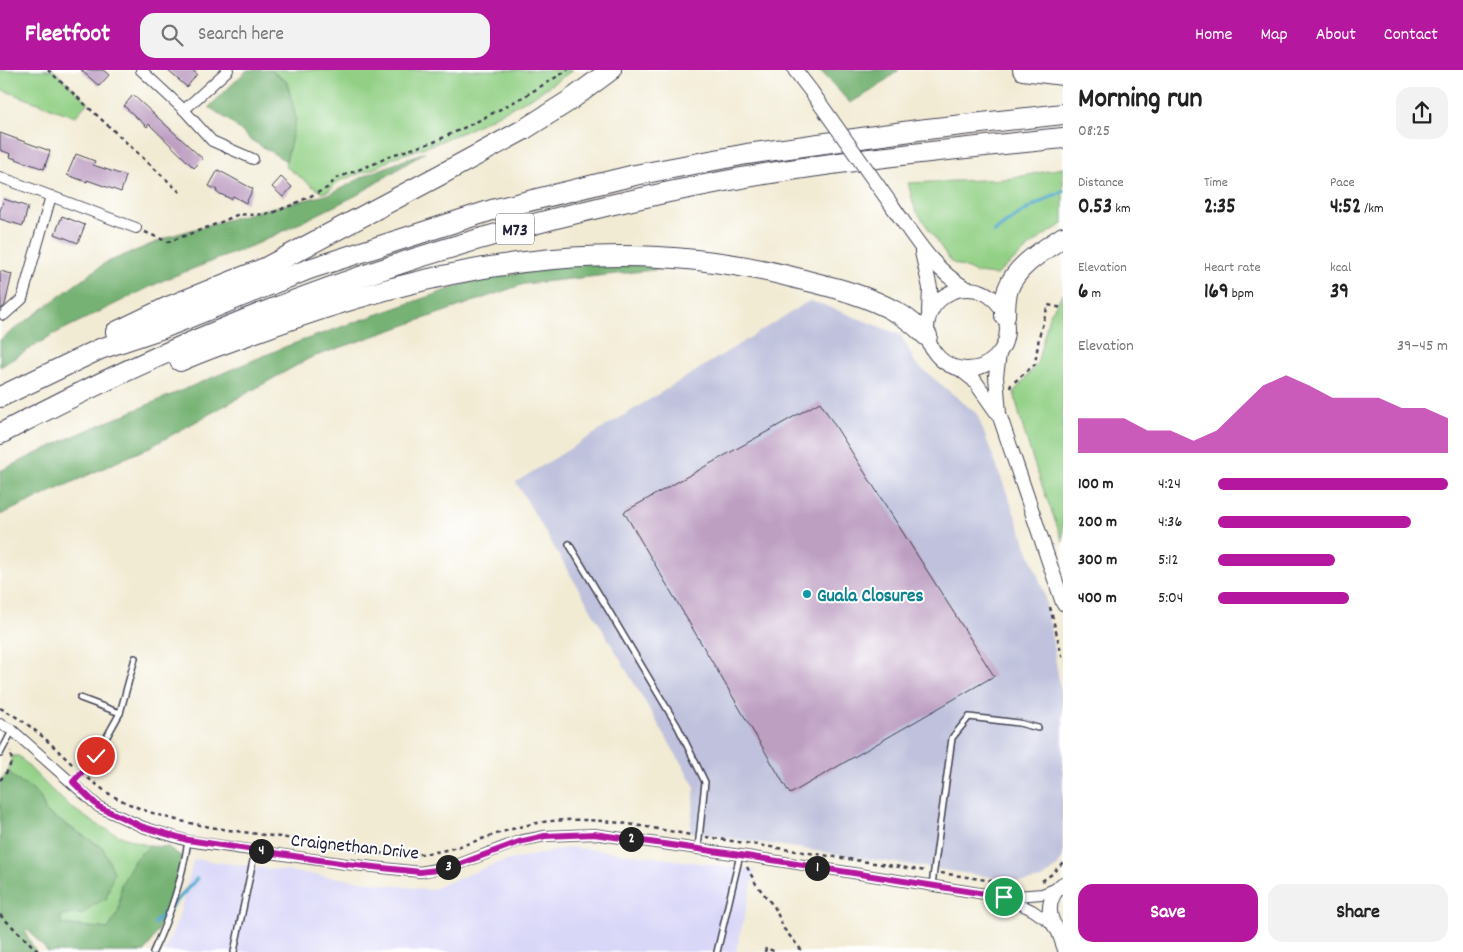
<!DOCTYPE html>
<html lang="en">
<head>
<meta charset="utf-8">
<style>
  body { margin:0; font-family:Dekko,sans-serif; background:#f2f2f2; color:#222; height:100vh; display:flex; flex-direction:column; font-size:19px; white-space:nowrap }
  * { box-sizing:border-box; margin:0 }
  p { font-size:16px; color:#767676 }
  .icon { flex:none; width:28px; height:28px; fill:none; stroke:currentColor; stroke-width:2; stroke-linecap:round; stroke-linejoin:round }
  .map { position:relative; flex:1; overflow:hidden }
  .panel { display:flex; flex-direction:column; background:#fff; width:400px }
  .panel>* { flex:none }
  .pin { position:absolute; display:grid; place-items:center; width:42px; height:42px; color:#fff; margin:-21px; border:2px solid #fff; border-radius:50%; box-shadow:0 1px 5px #0007 }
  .km { position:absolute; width:25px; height:25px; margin:-12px; border-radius:50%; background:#222; color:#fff; font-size:14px; line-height:25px; text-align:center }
  .round { display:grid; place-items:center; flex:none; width:52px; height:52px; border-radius:15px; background:#f2f2f2 }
  .head { display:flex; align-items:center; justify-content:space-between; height:85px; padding:0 15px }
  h1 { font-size:28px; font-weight:700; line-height:38px }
  .metrics { display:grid; grid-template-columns:repeat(3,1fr); gap:8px; height:85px; padding:5px 15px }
  .metrics div { display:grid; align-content:center }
  .metrics b { font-size:21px; font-weight:700 }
  .metrics small { font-size:14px; font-weight:400 }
  .metrics p { font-size:14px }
  .chart { height:140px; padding:10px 15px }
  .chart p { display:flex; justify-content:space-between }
  .chart svg { width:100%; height:90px; margin-top:5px; fill:#b5179e; opacity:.7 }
  .cta { display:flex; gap:10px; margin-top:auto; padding:10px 15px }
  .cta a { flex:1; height:58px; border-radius:15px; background:#b5179e; color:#fff; font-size:20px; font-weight:700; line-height:58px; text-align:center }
  .cta a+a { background:#f2f2f2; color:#222 }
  ul { padding:0 15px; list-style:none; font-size:16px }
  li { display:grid; grid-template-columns:80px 60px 1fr; align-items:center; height:38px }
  li i { height:12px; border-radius:6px; background:#b5179e }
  header { display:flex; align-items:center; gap:30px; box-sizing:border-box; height:70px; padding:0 25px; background:#b5179e; color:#fff }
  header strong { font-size:24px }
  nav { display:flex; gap:28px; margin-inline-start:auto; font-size:18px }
  .search { width:350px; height:45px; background:#f2f2f2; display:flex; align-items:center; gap:12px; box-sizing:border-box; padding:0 18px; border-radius:15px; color:#767676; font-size:19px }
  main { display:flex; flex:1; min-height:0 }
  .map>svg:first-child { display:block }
  .built { fill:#d9d7f8 }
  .industrial { fill:#c0c2dd }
  .green { fill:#93d086; stroke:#5a7960 }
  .forest { fill:#76b273; stroke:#4c6a57 }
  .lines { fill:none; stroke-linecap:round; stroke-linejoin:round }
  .stream { stroke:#4ca6ca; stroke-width:4 }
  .building { fill:#bd9fc2 }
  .service-casing { stroke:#414052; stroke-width:8 }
  .minor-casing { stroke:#414052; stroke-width:12 }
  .tertiary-casing { stroke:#414052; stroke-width:16 }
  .motorway-casing { stroke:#414052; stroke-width:22 }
  .path { stroke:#414052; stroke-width:2.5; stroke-dasharray:4 4; stroke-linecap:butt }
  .service { stroke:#fff; stroke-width:5 }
  .minor { stroke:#fff; stroke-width:10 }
  .tertiary { stroke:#fff; stroke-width:14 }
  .motorway { stroke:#fff; stroke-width:20 }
  .tertiary-bridge-casing { stroke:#414052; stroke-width:16; stroke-linecap:butt }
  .tertiary-bridge { stroke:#fff; stroke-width:14 }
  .route-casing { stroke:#fff; stroke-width:10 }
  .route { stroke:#b5179e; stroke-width:6 }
  .culture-dot { fill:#0f9aa8; stroke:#fff; stroke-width:2 }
  .labels { text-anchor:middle; stroke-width:4; stroke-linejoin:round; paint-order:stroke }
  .shield { fill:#fff; stroke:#646476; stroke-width:1 }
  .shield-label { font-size:18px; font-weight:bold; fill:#22223b }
  .culture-label { font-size:19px; font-weight:bold; fill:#0d838f; stroke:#fff; text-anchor:start }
  .street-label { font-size:19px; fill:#22223b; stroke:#fff }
</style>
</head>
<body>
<header>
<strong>Fleetfoot</strong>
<div class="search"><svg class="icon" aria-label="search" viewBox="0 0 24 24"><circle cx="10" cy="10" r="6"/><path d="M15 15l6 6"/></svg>Search here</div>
<nav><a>Home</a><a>Map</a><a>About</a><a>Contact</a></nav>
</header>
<main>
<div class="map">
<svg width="1063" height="882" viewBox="0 0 1063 882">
  <rect width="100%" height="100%" fill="#fff"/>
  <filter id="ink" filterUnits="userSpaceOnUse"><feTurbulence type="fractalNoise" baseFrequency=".02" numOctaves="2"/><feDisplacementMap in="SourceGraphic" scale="10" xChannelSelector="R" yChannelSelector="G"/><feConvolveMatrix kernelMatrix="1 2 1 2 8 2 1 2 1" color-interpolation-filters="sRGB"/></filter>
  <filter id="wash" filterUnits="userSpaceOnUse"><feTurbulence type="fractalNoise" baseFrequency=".0096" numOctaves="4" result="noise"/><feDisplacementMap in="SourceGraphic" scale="20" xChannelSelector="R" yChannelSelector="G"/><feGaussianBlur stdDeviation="1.12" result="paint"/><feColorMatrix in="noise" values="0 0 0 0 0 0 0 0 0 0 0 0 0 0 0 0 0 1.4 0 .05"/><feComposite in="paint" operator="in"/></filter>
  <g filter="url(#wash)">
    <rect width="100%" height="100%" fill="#f2ebd4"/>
    <path class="built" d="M572 777 755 800 736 882H164L178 850 194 789 430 820 497 793Z"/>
    <path class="industrial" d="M809 231 821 234 901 265 916 294 977 344 1044 522 1063 633V787L1057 797 1042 809 1024 812 690 762 695 717 516 412Z"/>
    <g class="green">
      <path d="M0 0H53L88 32 75 47 0 19Z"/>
      <path d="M271 0H573L534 26 470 59 434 74 393 88 378 97 339 111 329 121 322 123 285 96 296 49 287 12Z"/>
      <path d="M1063 98V154L1043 166 996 205 977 203 951 192 915 139 908 113 1007 109Z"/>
      <path d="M1063 223V472C1045 423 1025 374 1014 322L1037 294 1049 246Z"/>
      <path d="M12 686H19C59 730 91 760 150 776L135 789 121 815 119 841 108 859 60 854 61 845 84 844 93 835 106 828 103 778 46 742 40 727 22 714 8 702Z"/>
    </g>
    <g class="forest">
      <path d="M247 0H271L287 12 296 49 286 91 251 70 231 52 209 37Z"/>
      <path d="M820 0H899L873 20 850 33Z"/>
      <path d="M425 82 357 125 259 173 164 210 52 265 0 297V270L105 193 174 165 258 141 330 124 371 103Z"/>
      <path d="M604 188 662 199 524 214 310 288 152 376 0 445V401L69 368 287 276 470 212Z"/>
      <path d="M8 702 22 714 27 715 40 727 46 742 103 778 114 802 106 829 93 835 84 844 61 845V854L108 859 119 841 121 815 135 789 150 776 168 777 185 789 158 860 145 882H48L28 860 25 862 36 882H0V710Z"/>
    </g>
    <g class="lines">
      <g class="stream">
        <path d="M994 162C1016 145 1038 132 1063 121"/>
        <path d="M155 853 197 809"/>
      </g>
    </g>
    <g id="blocks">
      <g class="building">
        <path d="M81 0H103L109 5 99 16Z"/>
        <path d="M167 0H192L197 4 187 17Z"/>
        <path d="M133 25 203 89 194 98 149 54 147 57 124 36Z"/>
        <path d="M0 63 50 81 44 99 10 87 11 84 0 80Z"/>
        <path d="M76 84 95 91 93 95 126 106 121 122 87 110V112L67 105Z"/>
        <path d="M218 100 253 119 246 133 233 126 231 129 216 122 217 120 209 116Z"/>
        <path d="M281 107 292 117 283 127 272 117Z"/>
        <path d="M4 129 28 137 23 156 0 149V141Z"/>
        <path d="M62 146 85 155 78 173 55 164Z"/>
        <path d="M0 201 12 204 5 235 1 239Z"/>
        <path d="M820 332 994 606 790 724 624 442Z"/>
      </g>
    </g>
  </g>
  <g filter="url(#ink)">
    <use href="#blocks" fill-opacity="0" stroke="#414052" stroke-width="1"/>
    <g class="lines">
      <defs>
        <g id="service">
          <path d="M569 474 678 657 705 712 698 778"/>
          <path d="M80 628 120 643"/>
          <path d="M0 684 12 661"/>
          <path d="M73 712 96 686 120 643 135 588"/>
          <path d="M932 815 952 668 969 647 1019 653 1038 658"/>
          <path d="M153 882C170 846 182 810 188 771"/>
          <path d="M234 882 255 781"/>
          <path d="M717 882 740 785"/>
        </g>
        <g id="minor">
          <path d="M141 0 184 40 212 71 253 89"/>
          <path d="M184 40 228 0"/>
          <path d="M0 107 136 158"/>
          <path d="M4 245 22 229 51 126"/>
          <path d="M0 654 12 660 99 737 143 757 188 771 346 794 420 802 457 795 519 771 545 766 594 764 740 785 1004 827 1042 824 1059 817"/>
          <path d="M1007 828 1032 840 1054 855"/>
          <path d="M1055 857 1063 880"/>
        </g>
        <g id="tertiary">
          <path d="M795 0 811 21"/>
          <path d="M893 137C915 168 933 200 967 219"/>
          <path d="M922 182 930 218 929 242"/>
          <circle cx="967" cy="259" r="40"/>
          <path d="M999 284 996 306 999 344 1063 533"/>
          <path d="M960 299 974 310 998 344"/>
          <path d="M1063 814C1046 827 1045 852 1063 864"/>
        </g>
        <g id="motorway">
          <path d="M1023 0 1063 5"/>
          <path d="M1005 246C1005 237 1005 228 1008 219 1016 196 1044 180 1063 167"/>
          <path d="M116 262 168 237 265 198 440 105 523 60 569 31 611 0"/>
          <path d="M180 291C204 280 229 272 253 263 431 196 613 159 800 209 832 217 867 225 896 242 908 248 917 257 927 266"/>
          <path d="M0 327 100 279 163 258 309 199 492 140 635 105 747 84 918 60 1063 44"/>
          <path d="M0 364C228 242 471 158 725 111 837 90 950 80 1063 68"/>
        </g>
      </defs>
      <use href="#service" class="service-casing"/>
      <use href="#minor" class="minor-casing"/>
      <use href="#tertiary" class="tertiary-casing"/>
      <use href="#motorway" class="motorway-casing"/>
      <g class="path">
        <path d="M48 0 183 125"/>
        <path d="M145 162 168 172 219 153 239 144 254 145 272 143 292 135 327 118 337 108 376 93 392 85 434 72 478 51 523 27 568 0"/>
        <path d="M1010 318 1011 315 1035 294 1039 267 1048 235 1063 238"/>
        <path d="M1050 537 1063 590"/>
        <path d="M0 638C32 654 50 673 75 697"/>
        <path d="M88 708C96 714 104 721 113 726 170 757 237 760 300 770 340 777 380 787 420 784 461 781 497 760 537 753 589 744 640 756 691 765"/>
        <path d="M0 710C8 702 13 693 11 681"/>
        <path d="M706 767 926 801"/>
        <path d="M747 797 756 814 775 838 784 859 803 882"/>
        <path d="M941 803 1012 814"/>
        <path d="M1042 811 1052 804 1063 792"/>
        <path d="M0 845 39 882"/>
        <path d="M765 882 766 878 776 882"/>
      </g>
      <use href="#service" class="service"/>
      <use href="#minor" class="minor"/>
      <use href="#tertiary" class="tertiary"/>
      <use href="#motorway" class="motorway"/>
      <defs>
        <path id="tertiary-bridge" d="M811 21 893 137"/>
      </defs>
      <use href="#tertiary-bridge" class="tertiary-bridge-casing"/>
      <use href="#tertiary-bridge" class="tertiary-bridge"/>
    </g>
  </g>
  <g class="lines" filter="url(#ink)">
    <defs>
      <path id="route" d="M96 686 73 712 99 737 143 757 188 770 346 794 420 802 437 800 457 795 519 772 545 766 594 764 740 785 1004 827"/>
    </defs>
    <use href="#route" class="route-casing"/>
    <use href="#route" class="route"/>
  </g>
  <circle class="culture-dot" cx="807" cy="524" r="5"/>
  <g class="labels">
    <rect class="shield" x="496" y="143.5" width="38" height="31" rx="4"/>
    <g class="shield-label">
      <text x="515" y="165">M73</text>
    </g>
    <g class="culture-label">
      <text x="817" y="531">Guala Closures</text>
    </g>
    <g class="street-label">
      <text transform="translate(355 775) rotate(6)" y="7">Craignethan Drive</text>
    </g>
  </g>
</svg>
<div class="pin" style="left:1004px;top:827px;background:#1e9e55"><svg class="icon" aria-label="arrive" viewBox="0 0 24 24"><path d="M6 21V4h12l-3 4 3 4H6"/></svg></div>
<div class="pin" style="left:96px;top:686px;background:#d93025"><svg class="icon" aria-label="check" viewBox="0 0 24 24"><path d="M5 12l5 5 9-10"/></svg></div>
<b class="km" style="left:817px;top:798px">1</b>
<b class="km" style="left:631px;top:769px">2</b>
<b class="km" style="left:448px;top:797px">3</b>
<b class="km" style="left:261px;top:781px">4</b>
</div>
<section class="panel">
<div class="head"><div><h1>Morning run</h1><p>08:25</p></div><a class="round"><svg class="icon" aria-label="share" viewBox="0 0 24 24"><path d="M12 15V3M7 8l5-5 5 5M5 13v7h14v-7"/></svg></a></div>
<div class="metrics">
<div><p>Distance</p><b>0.53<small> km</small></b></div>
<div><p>Time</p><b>2:35</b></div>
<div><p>Pace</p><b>4:52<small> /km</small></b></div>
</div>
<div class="metrics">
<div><p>Elevation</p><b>6<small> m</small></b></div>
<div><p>Heart rate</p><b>169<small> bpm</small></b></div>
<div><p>kcal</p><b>39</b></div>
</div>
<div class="chart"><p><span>Elevation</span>39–45 m</p>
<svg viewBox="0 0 160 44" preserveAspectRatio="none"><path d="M0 44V27L10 27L20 27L30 33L40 33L50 38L60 33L70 22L80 11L90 6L100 11L110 17L120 17L130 17L140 22L150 22L160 27V44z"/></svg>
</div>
<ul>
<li><b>100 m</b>4:24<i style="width:100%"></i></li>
<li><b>200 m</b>4:36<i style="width:84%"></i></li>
<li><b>300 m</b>5:12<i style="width:51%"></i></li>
<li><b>400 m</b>5:04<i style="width:57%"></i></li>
</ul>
<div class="cta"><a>Save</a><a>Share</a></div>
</section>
</main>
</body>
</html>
